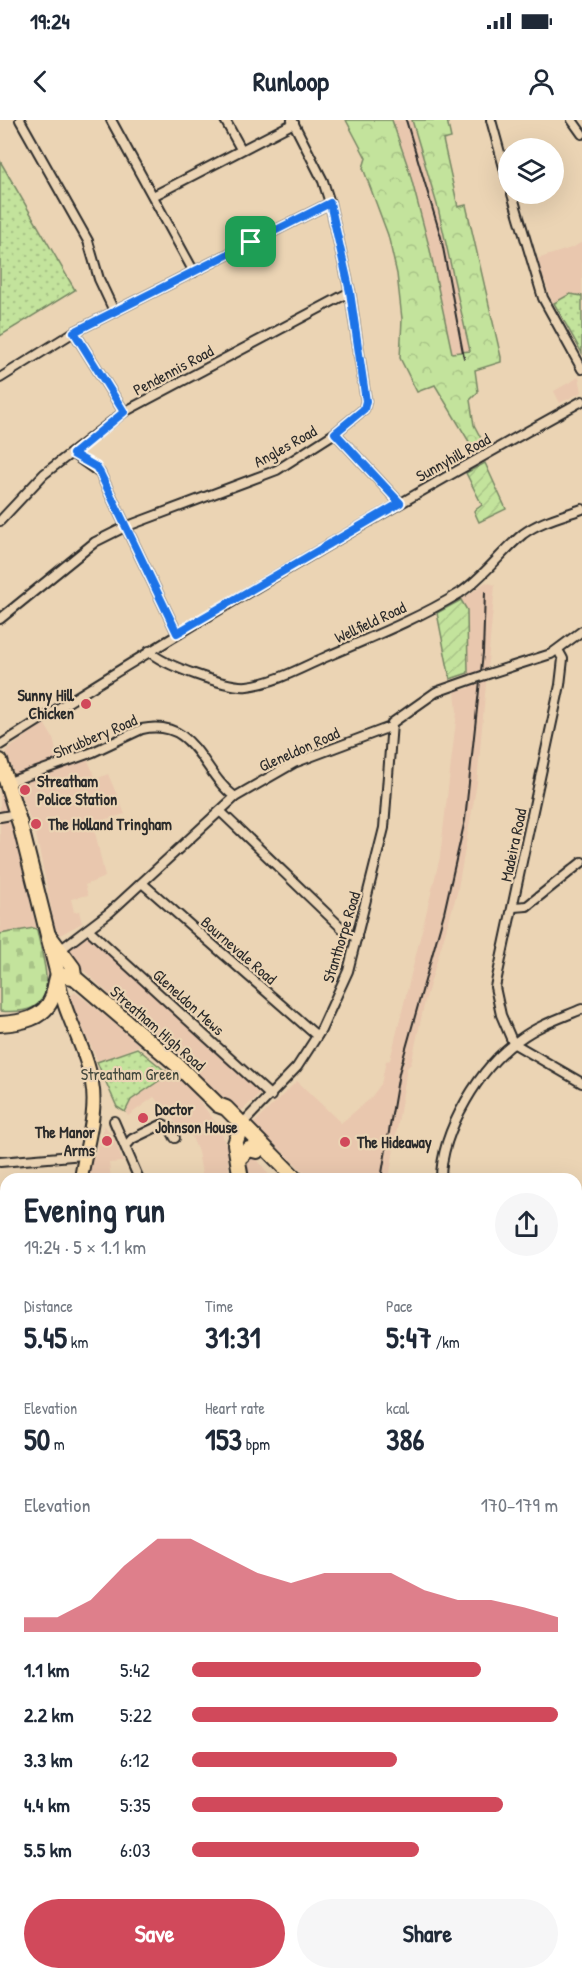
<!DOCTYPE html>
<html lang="en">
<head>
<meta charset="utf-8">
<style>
  body { margin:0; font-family:"Patrick Hand",sans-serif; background:#f6f6f7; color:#1f2937; height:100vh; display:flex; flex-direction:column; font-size:22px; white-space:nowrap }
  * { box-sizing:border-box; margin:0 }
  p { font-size:20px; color:#747a83 }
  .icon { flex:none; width:33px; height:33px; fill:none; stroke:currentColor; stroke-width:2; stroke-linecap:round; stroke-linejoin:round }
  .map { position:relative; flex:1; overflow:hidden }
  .panel { position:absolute; left:0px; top:1053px; width:582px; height:807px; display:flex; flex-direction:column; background:#fff; border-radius:18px 18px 0 0; box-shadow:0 6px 24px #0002 }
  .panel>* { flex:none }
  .fabs { position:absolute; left:498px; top:18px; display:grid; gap:12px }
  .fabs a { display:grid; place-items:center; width:66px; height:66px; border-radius:50%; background:#fff; box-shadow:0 6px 24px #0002; font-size:30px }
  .pin { position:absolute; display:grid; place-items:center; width:51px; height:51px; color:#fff; margin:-26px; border-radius:12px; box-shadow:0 3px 9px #0006 }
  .round { display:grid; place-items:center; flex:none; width:63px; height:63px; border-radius:32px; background:#f6f6f7 }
  .overview { display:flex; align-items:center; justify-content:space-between; height:102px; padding:0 24px }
  h1 { font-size:33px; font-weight:700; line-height:45px }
  .stats { display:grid; grid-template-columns:repeat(3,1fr); gap:9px; height:102px; padding:6px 24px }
  .stats div { display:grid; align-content:center }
  .stats b { font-size:30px; font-weight:700 }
  .stats small { font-size:16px; font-weight:400 }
  .stats p { font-size:16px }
  .chart { height:168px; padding:12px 24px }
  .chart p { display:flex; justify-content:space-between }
  .chart svg { width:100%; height:108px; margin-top:6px; fill:#d1495b; opacity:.7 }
  .action { display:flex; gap:12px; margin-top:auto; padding:12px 24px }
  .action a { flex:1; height:69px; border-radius:36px; background:#d1495b; color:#fff; font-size:24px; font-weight:700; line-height:69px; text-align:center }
  .action a+a { background:#f6f6f7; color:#1f2937 }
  ul { padding:0 24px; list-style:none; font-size:20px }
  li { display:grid; grid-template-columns:96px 72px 1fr; align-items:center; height:45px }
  li i { height:15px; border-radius:8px; background:#d1495b }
  .status { display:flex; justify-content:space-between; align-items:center; height:42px; padding:0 30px; background:#fff; direction:ltr }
  .status svg { height:16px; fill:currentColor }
  header { display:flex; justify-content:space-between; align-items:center; height:78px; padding:0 24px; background:#fff; font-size:27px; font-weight:700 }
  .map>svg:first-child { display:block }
  .built { fill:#e9c7ae }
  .grass { fill:url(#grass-dots); stroke:#778764; stroke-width:1.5 }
  .forest { fill:url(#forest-crowns); stroke:#778764; stroke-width:1.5 }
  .cemetery { fill:url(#cemetery-stones); stroke:#778764; stroke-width:1.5 }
  .garden { fill:url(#garden-furrows); stroke:#778764; stroke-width:1.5 }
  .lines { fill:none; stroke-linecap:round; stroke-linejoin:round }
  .street-casing { stroke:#2b2b2b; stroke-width:12 }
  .secondary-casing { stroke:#2b2b2b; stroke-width:15 }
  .primary-casing { stroke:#2b2b2b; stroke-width:16 }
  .highway-casing { stroke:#2b2b2b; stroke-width:18 }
  .street { stroke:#ebd4b4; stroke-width:8 }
  .secondary { stroke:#ebd4b4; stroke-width:10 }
  .primary { stroke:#fbddab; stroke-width:12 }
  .highway { stroke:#fbddab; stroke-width:14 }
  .rail { stroke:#2b2b2b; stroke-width:2 }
  .street-bridge-casing { stroke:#2b2b2b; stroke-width:12; stroke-linecap:butt }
  .street-bridge { stroke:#ebd4b4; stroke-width:8 }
  .route-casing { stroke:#fff; stroke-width:12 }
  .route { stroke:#1a73e8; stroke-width:8 }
  .poi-dot { fill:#d1495b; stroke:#ebd4b4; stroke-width:2 }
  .labels { text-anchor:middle; stroke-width:4.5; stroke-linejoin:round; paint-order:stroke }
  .street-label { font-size:16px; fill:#2b2b2b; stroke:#ebd4b4 }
  .poi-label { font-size:16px; font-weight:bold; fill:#2b2b2b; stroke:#ebd4b4; text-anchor:start }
  .park-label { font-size:16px; fill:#42473c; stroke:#ebd4b4 }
</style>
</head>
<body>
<div class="status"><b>19:24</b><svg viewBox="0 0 49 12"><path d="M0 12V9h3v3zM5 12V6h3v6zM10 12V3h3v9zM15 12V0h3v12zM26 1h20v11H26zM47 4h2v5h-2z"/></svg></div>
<header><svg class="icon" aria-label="back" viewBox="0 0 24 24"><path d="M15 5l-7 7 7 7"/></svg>Runloop<svg class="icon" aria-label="person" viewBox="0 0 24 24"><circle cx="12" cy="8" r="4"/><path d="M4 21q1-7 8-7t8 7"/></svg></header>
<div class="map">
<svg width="582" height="1860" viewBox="0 0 582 1860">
  <defs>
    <pattern id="grass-dots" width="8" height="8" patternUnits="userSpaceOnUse" patternTransform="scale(1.5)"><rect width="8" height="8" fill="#c3e39c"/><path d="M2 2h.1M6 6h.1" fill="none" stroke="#a8c387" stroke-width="1.8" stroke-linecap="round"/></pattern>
    <pattern id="forest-crowns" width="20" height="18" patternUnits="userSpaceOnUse" patternTransform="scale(1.5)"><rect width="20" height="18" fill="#c3e39c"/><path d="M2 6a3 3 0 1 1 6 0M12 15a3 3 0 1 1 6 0" fill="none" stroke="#a8c387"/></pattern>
    <pattern id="cemetery-stones" width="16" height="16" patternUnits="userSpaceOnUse" patternTransform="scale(1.5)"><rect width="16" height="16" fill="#c3e39c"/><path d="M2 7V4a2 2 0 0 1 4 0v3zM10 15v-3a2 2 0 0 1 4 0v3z" fill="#a8c387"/></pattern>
    <pattern id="garden-furrows" width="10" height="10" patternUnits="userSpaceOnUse" patternTransform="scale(1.5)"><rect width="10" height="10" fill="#c3e39c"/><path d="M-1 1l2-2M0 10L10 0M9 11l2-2" fill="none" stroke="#a8c387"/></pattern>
  </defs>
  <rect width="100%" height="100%" fill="#ebd4b4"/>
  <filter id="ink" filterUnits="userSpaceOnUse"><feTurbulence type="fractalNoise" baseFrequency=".0167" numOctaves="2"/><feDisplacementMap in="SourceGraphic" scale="12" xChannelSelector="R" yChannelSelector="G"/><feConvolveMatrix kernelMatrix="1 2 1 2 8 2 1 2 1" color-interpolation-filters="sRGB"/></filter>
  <g filter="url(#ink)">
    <g class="built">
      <path d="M392 0H412L438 88 470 231 452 233 430 130 409 50Z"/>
      <path d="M582 122V234L551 179 537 139 574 127Z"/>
      <path d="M579 257 582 272 560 283 554 271Z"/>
      <path d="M486 462 495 465 477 663 457 773 425 881 411 944 407 948 389 1059H311L253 1004 297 961 341 1003 370 979 381 964 386 941 390 940 440 737 457 592 455 571 470 568 467 544V490L461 480Z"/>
      <path d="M44 603 53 618 58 639 84 631 96 659 108 654 125 694 93 703 105 757 85 765 88 775 71 779 74 792 79 791 82 803 60 815 55 807 37 719 6 631Z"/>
      <path d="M0 660 2 665 37 810 34 808 0 814Z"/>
      <path d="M90 815 265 970 240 992 74 842 69 830Z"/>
      <path d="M75 872 93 886 140 925 98 942 69 877Z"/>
      <path d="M171 952 194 974 220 1008 227 1028 230 1059H203L198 1032 192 1017 185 1007 181 1009 154 977 128 996 125 992 131 980Z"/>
      <path d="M104 1005 113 1016 123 1042 109 1043 111 1059H89L90 1041 95 1035Z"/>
      <path d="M253 1037 257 1039 272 1059H249L247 1043Z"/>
      <rect x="0" y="1227" width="6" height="83"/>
      <path d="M295 1854H392L400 1860H306Z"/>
    </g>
    <g class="grass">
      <path d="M0 41 75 170 0 216Z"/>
      <path d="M570 174 582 176V233L554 183Z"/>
      <path d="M137 928 169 954 131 980 125 992 117 987 97 942Z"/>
    </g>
    <path class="forest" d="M346 0H392L409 50 430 130 452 233 470 231 438 88 412 0H447L451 18 443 20 458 87 466 85 501 237V242L475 250 478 272 470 280 474 305 484 324 474 330 435 265 417 272 400 238 402 199 397 154 388 115 363 48 366 38Z"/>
    <path class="cemetery" d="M34 808 37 810C45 851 65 897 0 891V814Z"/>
    <g class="garden">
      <path d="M485 343 506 389 479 402 474 391 482 385 466 353Z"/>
      <path d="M461 480 467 490 468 553 450 559 437 493Z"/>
    </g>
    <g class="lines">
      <defs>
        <g id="street">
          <path d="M20 0 88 121 99 159 114 191"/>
          <path d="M111 0 194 152"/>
          <path d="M225 0 241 29"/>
          <path d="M491 0 508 62"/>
          <path d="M572 0 582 14"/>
          <path d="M512 74 543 178 582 249"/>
          <path d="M153 76 294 3"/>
          <path d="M74 212 124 292"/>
          <path d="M0 258 74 212 330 83"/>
          <path d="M335 313 400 383"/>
          <path d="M73 334 100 353 177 513"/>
          <path d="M0 401 44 354 124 292 350 172"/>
          <path d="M0 499 95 422 125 407 277 350 335 313 364 289 366 281 350 172 330 83 323 61 292 0"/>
          <path d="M558 530 563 539 560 565 495 867 501 895 513 923 582 963"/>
          <path d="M149 531C162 545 228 568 247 566 275 563 303 547 328 536 372 517 419 498 460 473 484 457 501 432 523 414 540 401 563 396 582 389"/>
          <path d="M485 555 551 534 582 511"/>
          <path d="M0 625C190 504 385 390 582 281"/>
          <path d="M9 662 93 632 142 609C196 598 201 652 235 677"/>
          <path d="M220 691 347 813 357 818"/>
          <path d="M0 697 17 694"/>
          <path d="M142 763 317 916"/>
          <path d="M514 787 527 786 582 742"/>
          <path d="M88 809 271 976"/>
          <path d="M60 830 110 792 235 677 294 643 390 607"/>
          <path d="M114 1001 139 1059"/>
          <path d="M242 1004 297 947 321 910 348 851 384 708 392 603 436 572 473 559"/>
          <path d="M126 1026 132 1019 163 1004 169 1007 175 1018"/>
          <path d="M0 1042 84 1035"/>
          <path d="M441 1059C441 1011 481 945 520 919 539 905 561 898 582 889"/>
          <path d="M576 1129 580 1131 582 1128"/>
          <path d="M0 1199H6"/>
          <path d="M576 1410 582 1412"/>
          <path d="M576 1475 582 1461"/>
          <path d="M0 1672 6 1677"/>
          <path d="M0 1727 6 1717"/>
          <path d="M422 1854 441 1860"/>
          <path d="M548 1854 552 1860"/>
          <path d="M416 1860 417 1854"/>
        </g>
        <g id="secondary">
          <path d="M0 1731 6 1735"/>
          <path d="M197 1854 207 1860"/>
        </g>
        <g id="primary">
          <path d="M58 857C63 895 86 926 92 963 98 994 85 1028 81 1059"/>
          <path d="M0 1510 6 1493"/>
        </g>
        <g id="highway">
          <path d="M0 641 20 704 58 855"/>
          <path d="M50 817 73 848 74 857"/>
          <path d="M58 855 74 857 176 944 218 985 226 988 296 1059"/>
          <path d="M0 904C20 903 44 899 52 878 55 870 55 862 58 855"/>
          <path d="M238 1039 249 1029 257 1031"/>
          <path d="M241 1059 235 1024 242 1004"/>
          <path d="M0 1138H6"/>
          <path d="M576 1203 582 1206"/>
          <path d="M576 1219 582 1222"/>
        </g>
      </defs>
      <use href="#street" class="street-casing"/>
      <use href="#secondary" class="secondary-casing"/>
      <use href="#primary" class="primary-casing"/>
      <use href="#highway" class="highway-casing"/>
      <use href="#street" class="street"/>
      <use href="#secondary" class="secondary"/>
      <use href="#primary" class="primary"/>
      <use href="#highway" class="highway"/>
      <g class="rail">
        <path d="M406 0 441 117 464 238"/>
        <path d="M381 1059 399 953 444 793 465 700 483 533 485 472"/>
        <path d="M0 1615 6 1620"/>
        <path d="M0 1629 6 1634"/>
        <path d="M299 1854 310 1860"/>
        <path d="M323 1854 334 1860"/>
        <path d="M346 1854 358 1860"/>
        <path d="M374 1854 382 1860"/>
        <path d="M494 1854 496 1860"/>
        <path d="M530 1854 533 1860"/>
      </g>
      <defs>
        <path id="street-bridge" d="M473 559 485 555"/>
      </defs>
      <use href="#street-bridge" class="street-bridge-casing"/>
      <use href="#street-bridge" class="street-bridge"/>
    </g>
  </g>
  <g class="lines" filter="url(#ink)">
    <defs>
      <path id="route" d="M330 83 350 172 366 281 364 289 335 313 400 383 177 513 100 353 96 347 73 334 124 292 74 212Z"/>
    </defs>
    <use href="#route" class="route-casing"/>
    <use href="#route" class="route"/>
  </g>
  <g class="poi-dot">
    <circle cx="86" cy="584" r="6"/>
    <circle cx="25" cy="670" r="6"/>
    <circle cx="36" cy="704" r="6"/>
    <circle cx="143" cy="998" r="6"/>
    <circle cx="107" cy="1021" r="6"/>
    <circle cx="345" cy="1022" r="6"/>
  </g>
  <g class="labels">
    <g class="street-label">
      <text transform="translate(173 250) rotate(-28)" y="6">Pendennis Road</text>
      <text transform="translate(285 326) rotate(-29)" y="6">Angles Road</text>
      <text transform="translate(453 337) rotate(-29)" y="6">Sunnyhill Road</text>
      <text transform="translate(370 502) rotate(-25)" y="6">Wellfield Road</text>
      <text transform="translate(95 616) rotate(-23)" y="6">Shrubbery Road</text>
      <text transform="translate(299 629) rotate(-24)" y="6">Gleneldon Road</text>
      <text transform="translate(513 725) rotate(-78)" y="6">Madeira Road</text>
      <text transform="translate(341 817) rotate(-73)" y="6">Stanthorpe Road</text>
      <text transform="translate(239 830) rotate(41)" y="6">Bournevale Road</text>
      <text transform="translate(189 882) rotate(42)" y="6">Gleneldon Mews</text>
      <text transform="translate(158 908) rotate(41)" y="6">Streatham High Road</text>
    </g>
    <g class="poi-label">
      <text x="74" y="581" text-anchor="end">Sunny Hill<tspan x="74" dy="18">Chicken</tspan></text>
      <text x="37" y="667">Streatham<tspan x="37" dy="18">Police Station</tspan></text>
      <text x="48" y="710">The Holland Tringham</text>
      <text x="155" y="995">Doctor<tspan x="155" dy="18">Johnson House</tspan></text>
      <text x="95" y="1018" text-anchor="end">The Manor<tspan x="95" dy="18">Arms</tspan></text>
      <text x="357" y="1028">The Hideaway</text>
    </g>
    <g class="park-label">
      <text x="130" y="960">Streatham Green</text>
    </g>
  </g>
</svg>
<div class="fabs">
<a><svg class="icon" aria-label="layers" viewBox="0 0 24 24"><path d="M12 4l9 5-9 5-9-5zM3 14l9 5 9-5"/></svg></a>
</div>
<div class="pin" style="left:251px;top:122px;background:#1e9e55"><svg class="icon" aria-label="arrive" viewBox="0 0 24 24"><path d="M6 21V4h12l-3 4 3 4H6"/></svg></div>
<section class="panel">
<div class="overview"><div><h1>Evening run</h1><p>19:24 · 5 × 1.1 km</p></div><a class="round"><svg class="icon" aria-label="share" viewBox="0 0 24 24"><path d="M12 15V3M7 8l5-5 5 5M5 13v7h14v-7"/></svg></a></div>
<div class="stats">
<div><p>Distance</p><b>5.45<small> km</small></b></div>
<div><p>Time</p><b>31:31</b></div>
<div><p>Pace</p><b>5:47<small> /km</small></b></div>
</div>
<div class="stats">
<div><p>Elevation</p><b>50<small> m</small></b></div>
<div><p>Heart rate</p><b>153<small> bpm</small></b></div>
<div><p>kcal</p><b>386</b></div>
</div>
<div class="chart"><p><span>Elevation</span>170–179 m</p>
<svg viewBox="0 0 160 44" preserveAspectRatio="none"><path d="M0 44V38L10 38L20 31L30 17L40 6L50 6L60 13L70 20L80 24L90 20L100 20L110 20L120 27L130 31L140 31L150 34L160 38V44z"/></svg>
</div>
<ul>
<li><b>1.1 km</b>5:42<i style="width:79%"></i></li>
<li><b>2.2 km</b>5:22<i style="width:100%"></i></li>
<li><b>3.3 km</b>6:12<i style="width:56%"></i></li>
<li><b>4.4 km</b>5:35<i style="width:85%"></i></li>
<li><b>5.5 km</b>6:03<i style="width:62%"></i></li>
</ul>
<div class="action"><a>Save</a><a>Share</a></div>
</section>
</div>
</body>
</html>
